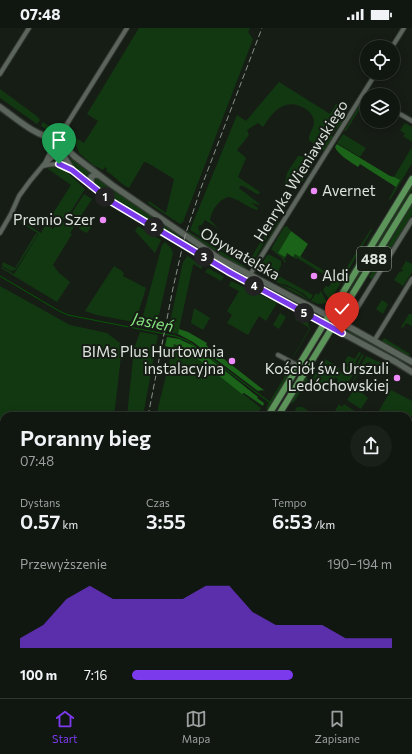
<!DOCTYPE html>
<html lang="pl">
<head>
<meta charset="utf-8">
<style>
  body { margin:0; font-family:Commissioner,sans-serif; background:#191f19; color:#f1f3f6; height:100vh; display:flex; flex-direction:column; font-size:15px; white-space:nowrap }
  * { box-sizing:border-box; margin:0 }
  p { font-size:13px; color:#9c9f9f }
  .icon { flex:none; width:22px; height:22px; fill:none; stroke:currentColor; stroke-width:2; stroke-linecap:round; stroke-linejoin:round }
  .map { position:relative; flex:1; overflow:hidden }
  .panel { position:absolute; left:0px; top:384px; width:412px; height:286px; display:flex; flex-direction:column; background:#101610; border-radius:12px 12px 0 0; box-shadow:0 2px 10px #0003,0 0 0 1px #303530 }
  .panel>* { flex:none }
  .controls { position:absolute; left:360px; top:12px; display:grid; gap:8px }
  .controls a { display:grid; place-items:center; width:40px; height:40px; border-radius:50%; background:#101610; box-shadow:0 2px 10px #0003,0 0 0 1px #303530; font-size:20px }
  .pin { position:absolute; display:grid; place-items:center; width:34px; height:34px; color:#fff; margin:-41px -17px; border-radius:50% 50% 50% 0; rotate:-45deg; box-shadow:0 0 4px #0007 }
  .pin .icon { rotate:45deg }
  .km { position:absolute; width:20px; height:20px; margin:-10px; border-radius:50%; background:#222; color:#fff; font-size:11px; line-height:20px; text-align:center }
  .round { display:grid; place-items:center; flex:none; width:42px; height:42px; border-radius:21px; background:#191f19 }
  .headline { display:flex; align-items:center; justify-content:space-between; height:68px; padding:0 20px }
  h1 { font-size:22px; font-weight:600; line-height:30px }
  .figures { display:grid; grid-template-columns:repeat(3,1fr); gap:6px; height:68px; padding:4px 20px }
  .figures div { display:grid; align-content:center }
  .figures b { font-size:20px; font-weight:600 }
  .figures small { font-size:11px; font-weight:400 }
  .figures p { font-size:11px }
  .chart { height:112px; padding:8px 20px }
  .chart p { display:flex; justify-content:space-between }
  .chart svg { width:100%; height:72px; margin-top:4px; fill:#7c3aed; opacity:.7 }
  ul { padding:0 20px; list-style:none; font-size:13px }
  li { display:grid; grid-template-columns:64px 48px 1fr; align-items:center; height:30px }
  li i { height:10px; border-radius:5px; background:#7c3aed }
  .status { display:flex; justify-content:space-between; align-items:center; height:28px; padding:0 20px; background:#101610; direction:ltr }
  .status svg { height:11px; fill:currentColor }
  .menu { display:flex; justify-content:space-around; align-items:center; height:56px; border-top:1px solid #303530; background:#101610; font-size:11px; color:#9c9f9f }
  .menu a { display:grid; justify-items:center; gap:2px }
  .menu .active { color:#7c3aed }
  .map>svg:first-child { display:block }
  .green { fill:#123811 }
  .forest { fill:#1b6319 }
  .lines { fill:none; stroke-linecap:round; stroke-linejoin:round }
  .stream { stroke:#065606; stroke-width:1 }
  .street-casing { stroke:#333833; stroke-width:6 }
  .secondary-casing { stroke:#333833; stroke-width:8 }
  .primary-casing { stroke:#333833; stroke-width:8 }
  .street { stroke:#5c655b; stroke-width:4 }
  .secondary { stroke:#5c655b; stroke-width:5.5 }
  .primary { stroke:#5c9559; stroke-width:6 }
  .rail { stroke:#8b918b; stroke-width:1; stroke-dasharray:6 3; stroke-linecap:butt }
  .route-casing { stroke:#fff; stroke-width:8 }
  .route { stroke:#7c3aed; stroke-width:5 }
  .poi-dot { fill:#ed8cfa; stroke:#161d15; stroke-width:1.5 }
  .labels { text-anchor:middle; stroke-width:4; stroke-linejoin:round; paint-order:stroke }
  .shield { fill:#161d15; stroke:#a1a8a1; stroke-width:1 }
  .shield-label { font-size:14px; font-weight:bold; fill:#dde3dd }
  .street-label { font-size:15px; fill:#dde3dd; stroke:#161d15 }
  .poi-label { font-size:15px; fill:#dde3dd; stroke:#161d15; text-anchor:end }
  .water-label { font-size:16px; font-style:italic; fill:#84e07e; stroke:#161d15 }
</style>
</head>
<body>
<div class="status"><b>07:48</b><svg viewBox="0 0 49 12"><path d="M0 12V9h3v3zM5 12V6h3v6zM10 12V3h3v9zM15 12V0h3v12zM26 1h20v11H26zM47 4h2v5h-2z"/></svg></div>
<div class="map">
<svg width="412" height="670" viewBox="0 0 412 670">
  <rect width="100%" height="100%" fill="#161d15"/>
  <g class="green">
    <path d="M139 0H250L248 4 253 11 183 194 180 196 148 175 149 173 166 185 174 151 148 135 144 134 129 160C120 156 114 147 106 143L107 141 105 139 103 142 93 137 79 125 73 108 84 115 98 93 87 86Z"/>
    <path d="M279 54 330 86 336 76 341 80 336 90 342 94 332 107 333 109 324 123 309 112C308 106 314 101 314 94 314 89 310 84 306 81 292 72 280 76 270 89 267 92 266 96 263 99L258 95 247 102 249 107 237 122 246 130 238 149 260 164 259 166H257L243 158H240L239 160 261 177 251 175 258 180 257 182C246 179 238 170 228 169 218 172 212 182 210 192L219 201 205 192 202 197 198 198C198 205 206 210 211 213L212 212 218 213 252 235 254 234 278 194H280L255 235 251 239 190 202 237 87 246 93Z"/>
    <path d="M0 61 38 89V90L40 92 37 96 0 70Z"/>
    <path d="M361 75 363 76 346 103H344Z"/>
    <path d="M43 94 57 103 52 105 41 98Z"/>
    <path d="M405 95 412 99V114L403 108 405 106 400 102Z"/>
    <path d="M343 106 366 120 360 129 337 115Z"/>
    <circle cx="60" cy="116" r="5.5"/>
    <path d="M412 119V135L390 172 389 171 399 152 394 149Z"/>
    <path d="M298 128H301L314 135 302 154 298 152 295 158 290 155 288 159 285 156 287 145Z"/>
    <path d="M72 130 92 144 87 151 69 132Z"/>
    <path d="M53 139 65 142 85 161 68 188 59 194 55 193 56 189 52 187 71 157 47 140Z"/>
    <path d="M96 149 181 207 180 210 117 174 93 154V150Z"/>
    <path d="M412 157V162L409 167 341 279 340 277Z"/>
    <path d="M84 166 92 171 79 191 72 185Z"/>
    <path d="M412 176V187L373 252 369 249Z"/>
    <path d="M84 190 91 199 87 205 82 203 79 200Z"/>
    <path d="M18 191 41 205 46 196 53 201 57 196 66 193 74 199 70 205 72 206 53 237 59 245 70 254 57 274 1 240 2 239 14 246 38 207 37 205 19 193 14 195Z"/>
    <path d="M274 192 276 194 254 232 251 230Z"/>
    <path d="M138 198 161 212 155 225 135 203Z"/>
    <path d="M287 198 291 203 278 225 295 226 300 228 339 252 371 201 372 202 330 273 323 262 326 258 329 259 333 252 297 230 296 231 288 226 284 232 286 233 285 235 281 229 271 221 284 199Z"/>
    <path d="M188 203 246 239 247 240C233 239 201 213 188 205Z"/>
    <path d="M36 205 37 208 15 242 11 243 2 238 3 234 15 240Z"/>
    <path d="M374 206 368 219 333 273 373 206Z"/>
    <path d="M186 210 221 234 240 245 238 246 185 214Z"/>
    <path d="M165 214 171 220 173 225 158 291 162 292 161 296 154 295 153 302 140 299 162 217Z"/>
    <path d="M186 227 203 238 201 241 194 236 193 237 178 306 168 304 183 234 187 229Z"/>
    <path d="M267 227H270L281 233V237L277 247 313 267 310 272 304 266 287 257 278 255 260 244V239Z"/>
    <path d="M406 233 412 236V244L403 258 394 252 400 243 402 244 403 242 401 241Z"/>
    <path d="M114 238 122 243 124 246 123 248 146 260 136 292 133 294 97 287 85 283Z"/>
    <path d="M208 240 224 249 221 253 205 244Z"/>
    <path d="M231 253C247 261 262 267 277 275L266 293 259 288 248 307 227 295 232 287 227 283 239 263 229 258Z"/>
    <path d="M263 256 314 283 312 286 277 267Z"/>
    <path d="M278 256C289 259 302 264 309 273L305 270Z"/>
    <path d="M0 258 70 297 107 305 121 316 122 320 114 388H4V511L0 508Z"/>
    <path d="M321 263 327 275 318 276 311 273 316 265 318 267Z"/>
    <path d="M382 272 388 276 383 286 376 281Z"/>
    <path d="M194 280 210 290 203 302 191 295Z"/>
    <path d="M280 285 286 289 279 301 273 297Z"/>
    <path d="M409 286H412V298L406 295 403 300 401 299Z"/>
    <path d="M298 287 307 292 310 301 293 330V329L309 301 308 299 300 294 302 291 301 290 299 293 295 292Z"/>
    <path d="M348 302 406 333 404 336 346 305Z"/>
    <path d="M140 304 158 307 143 388H127L134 321Z"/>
    <path d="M384 310 410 326 408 329 381 314Z"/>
    <path d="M174 316 184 320 261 380 257 386 258 388H156Z"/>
    <path d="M359 324 361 325 355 335 357 336 362 326 364 327 343 365 335 360 338 351 335 349 332 361 318 353 317 354 312 351 325 331 339 340 338 342 343 345 348 337 344 334 348 328 355 331Z"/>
    <path d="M366 328 381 335 378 341 370 336 371 335 370 334 366 335 350 358Z"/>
    <path d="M292 336 294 338 293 340 268 382 266 380Z"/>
    <path d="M306 348 308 352 294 374 289 376Z"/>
    <path d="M353 355 357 358 356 360 368 370 361 381 347 372 355 360 351 358Z"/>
    <path d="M391 362 412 373V387L408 394V388H376Z"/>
    <path d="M339 376 342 379 344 376 362 388H332Z"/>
    <path d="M297 379H302L317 388H305L301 385 294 384Z"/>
    <path d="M412 529V557L409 562 412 565V566H408V536Z"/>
    <path d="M4 589V623L0 620V596Z"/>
    <path d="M412 614V659L410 658 408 660V620Z"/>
    <path d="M10 666H77V670H8Z"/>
    <path d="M99 666H139V670H100Z"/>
    <path d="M191 666H212L210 670H190Z"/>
    <path d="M359 666H382L380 670H365Z"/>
  </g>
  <g class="forest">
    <path d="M337 116 390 148 394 149 400 152 396 159 360 136 358 139C351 134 338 127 335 119Z"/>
    <path d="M291 203 308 216 300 229 295 226 293 229 287 225 285 229 278 225Z"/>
    <path d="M179 301 188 304 207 315 206 317 265 363 262 362 258 363 193 314 178 306Z"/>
    <path d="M167 309 179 311 194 318 258 369 257 370 264 375 263 378 244 365 242 366 184 320 174 316 173 320 165 318Z"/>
  </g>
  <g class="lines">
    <g class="stream">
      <path d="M0 248 59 283 68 287 175 308 188 313 272 376"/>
      <path d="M282 385 287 388"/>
      <path d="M408 453 412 454"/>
    </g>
    <defs>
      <g id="street">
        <path d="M392 19 404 0"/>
        <path d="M0 46 29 0"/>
        <path d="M393 82 412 93"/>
        <path d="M57 108 67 96 127 0"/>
        <path d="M66 111 65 105 67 97"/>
        <path d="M47 134 57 125"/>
        <path d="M43 138C53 135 62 136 71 141"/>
        <path d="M0 205 11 186 19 168 30 153 45 135 52 121"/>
        <path d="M246 253 376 45"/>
        <path d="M353 287 412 192"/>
        <path d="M374 313 412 251"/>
        <path d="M278 327 299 338"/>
        <path d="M408 495H412"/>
        <path d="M0 512 4 515"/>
        <path d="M408 591 412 593"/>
        <path d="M286 666 292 670"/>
        <path d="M241 670 244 666"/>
        <path d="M330 670 332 666"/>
      </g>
      <g id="secondary">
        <path d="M0 79C16 90 35 108 54 110"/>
        <circle cx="59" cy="117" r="9"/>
        <path d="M67 121 74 128 112 157 220 231 351 300 412 334"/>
        <path d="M62 125 72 142 112 174 231 245 396 334 412 344"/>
        <path d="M91 158V149L94 147H98"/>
      </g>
      <g id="primary">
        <path d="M268 388 412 151"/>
        <path d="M278 388 412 169"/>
        <path d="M154 666V670"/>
        <path d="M162 666V670"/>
      </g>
    </defs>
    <use href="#street" class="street-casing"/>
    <use href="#secondary" class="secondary-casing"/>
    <use href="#primary" class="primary-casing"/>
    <use href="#street" class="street"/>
    <use href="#secondary" class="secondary"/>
    <use href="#primary" class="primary"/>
    <g class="rail">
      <path d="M148 388 173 260 185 208 201 160 262 0"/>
      <path d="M92 670V666"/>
    </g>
  </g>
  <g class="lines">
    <defs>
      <path id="route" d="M59 136 72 142 112 174 231 245 342 305"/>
    </defs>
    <use href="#route" class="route-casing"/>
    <use href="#route" class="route"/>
  </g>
  <g class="poi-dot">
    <circle cx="314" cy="163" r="4"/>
    <circle cx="103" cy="192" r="4"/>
    <circle cx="314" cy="248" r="4"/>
    <circle cx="232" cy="333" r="4"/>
    <circle cx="397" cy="350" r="4"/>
  </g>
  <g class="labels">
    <rect class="shield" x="357" y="219" width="34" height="24" rx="3"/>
    <g class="shield-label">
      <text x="374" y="236">488</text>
    </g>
    <g class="street-label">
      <text transform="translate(301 143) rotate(-58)" y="5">Henryka Wieniawskiego</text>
      <text transform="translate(240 226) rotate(30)" y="5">Obywatelska</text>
    </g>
    <g class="poi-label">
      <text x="322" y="168" text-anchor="start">Avernet</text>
      <text x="95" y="197">Premio Szer</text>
      <text x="322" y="253" text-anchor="start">Aldi</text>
      <text x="224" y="329">BIMs Plus Hurtownia<tspan x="224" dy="17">instalacyjna</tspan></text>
      <text x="389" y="346">Kościół św. Urszuli<tspan x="389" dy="17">Ledóchowskiej</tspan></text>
    </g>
    <g class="water-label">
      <text transform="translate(153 294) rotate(12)" y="6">Jasień</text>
    </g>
  </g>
</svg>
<div class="controls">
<a><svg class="icon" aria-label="locate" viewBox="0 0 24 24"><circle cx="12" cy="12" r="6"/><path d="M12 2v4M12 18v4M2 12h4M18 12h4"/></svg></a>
<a><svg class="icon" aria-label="layers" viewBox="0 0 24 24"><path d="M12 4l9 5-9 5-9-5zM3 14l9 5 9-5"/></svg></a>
</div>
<div class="pin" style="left:59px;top:136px;background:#1e9e55"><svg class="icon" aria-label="arrive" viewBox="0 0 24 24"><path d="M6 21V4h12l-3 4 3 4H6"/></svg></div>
<div class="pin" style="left:342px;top:305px;background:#d93025"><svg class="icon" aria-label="check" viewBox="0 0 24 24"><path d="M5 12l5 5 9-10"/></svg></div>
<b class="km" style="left:105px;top:169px">1</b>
<b class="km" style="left:154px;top:199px">2</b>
<b class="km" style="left:204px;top:229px">3</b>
<b class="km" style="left:254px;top:258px">4</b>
<b class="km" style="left:304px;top:285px">5</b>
<section class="panel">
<div class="headline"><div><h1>Poranny bieg</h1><p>07:48</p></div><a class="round"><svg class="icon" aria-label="share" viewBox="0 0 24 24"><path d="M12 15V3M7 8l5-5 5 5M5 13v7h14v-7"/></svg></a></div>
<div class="figures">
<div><p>Dystans</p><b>0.57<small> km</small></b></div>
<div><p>Czas</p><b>3:55</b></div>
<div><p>Tempo</p><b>6:53<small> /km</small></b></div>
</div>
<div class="chart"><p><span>Przewyższenie</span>190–194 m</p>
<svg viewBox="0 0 160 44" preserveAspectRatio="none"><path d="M0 44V38L10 30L20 14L30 6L40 14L50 14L60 14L70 14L80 6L90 6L100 22L110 30L120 30L130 30L140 38L150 38L160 38V44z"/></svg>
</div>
<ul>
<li><b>100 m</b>7:16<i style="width:62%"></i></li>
</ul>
</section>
</div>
<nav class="menu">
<a class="active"><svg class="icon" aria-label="home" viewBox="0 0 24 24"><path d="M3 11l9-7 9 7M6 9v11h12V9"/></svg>Start</a>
<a><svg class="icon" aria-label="map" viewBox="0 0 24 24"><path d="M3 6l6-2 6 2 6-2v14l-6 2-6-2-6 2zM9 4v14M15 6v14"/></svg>Mapa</a>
<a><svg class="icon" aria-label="saved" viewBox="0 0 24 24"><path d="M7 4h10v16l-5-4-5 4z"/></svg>Zapisane</a>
</nav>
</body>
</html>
